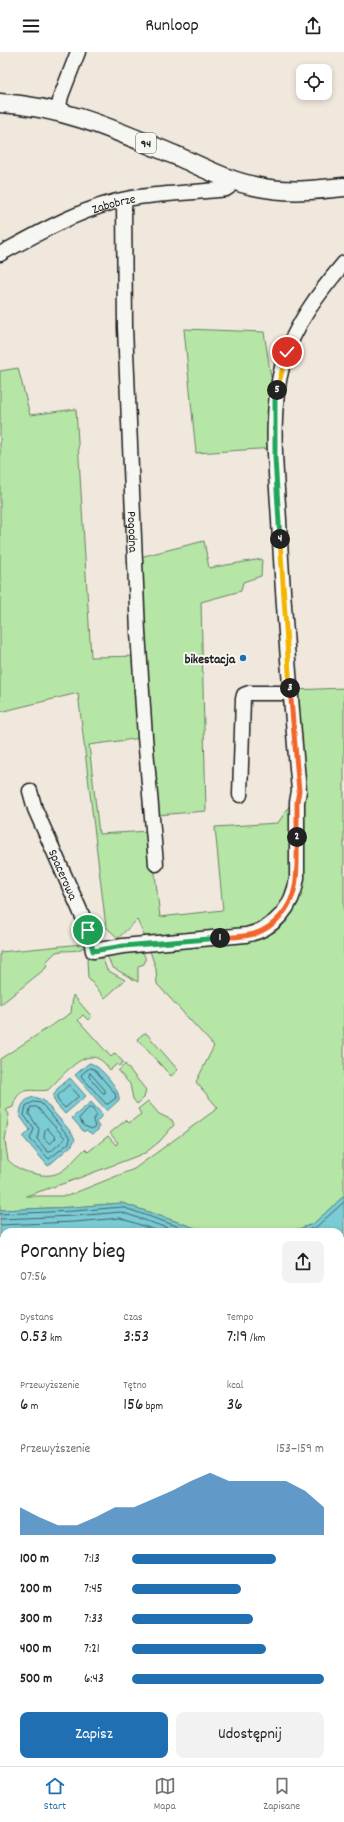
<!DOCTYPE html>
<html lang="pl">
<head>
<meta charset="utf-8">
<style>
  body { margin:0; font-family:Dekko,sans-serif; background:#f2f2f2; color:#222; height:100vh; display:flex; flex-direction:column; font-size:15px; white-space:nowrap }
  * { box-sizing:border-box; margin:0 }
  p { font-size:13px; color:#767676 }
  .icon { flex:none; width:22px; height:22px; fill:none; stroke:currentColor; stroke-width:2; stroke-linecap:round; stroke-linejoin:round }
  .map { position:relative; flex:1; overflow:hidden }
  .side { position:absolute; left:0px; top:1176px; width:344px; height:538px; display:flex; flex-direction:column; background:#fff; border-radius:12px 12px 0 0; box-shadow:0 2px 6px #0003 }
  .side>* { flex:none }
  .controls { position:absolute; left:296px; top:12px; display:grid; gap:8px }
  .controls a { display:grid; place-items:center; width:36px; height:36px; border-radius:8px; background:#fff; box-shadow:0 2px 6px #0003; font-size:20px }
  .pin { position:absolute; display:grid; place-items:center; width:34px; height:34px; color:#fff; margin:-17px; border:2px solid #fff; border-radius:50%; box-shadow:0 1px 4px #0007 }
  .km { position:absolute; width:20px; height:20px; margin:-10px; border-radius:50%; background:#222; color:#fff; font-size:11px; line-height:20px; text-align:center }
  .round { display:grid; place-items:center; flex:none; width:42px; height:42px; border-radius:8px; background:#f2f2f2 }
  .summary { display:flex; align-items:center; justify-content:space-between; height:68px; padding:0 20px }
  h1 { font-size:22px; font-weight:600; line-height:30px }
  .stats { display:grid; grid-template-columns:repeat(3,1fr); gap:6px; height:68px; padding:4px 20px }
  .stats div { display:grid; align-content:center }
  .stats b { font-size:17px; font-weight:600 }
  .stats small { font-size:11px; font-weight:400 }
  .stats p { font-size:11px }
  .chart { height:112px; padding:8px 20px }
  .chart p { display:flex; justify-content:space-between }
  .chart svg { width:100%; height:72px; margin-top:4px; fill:#1f6fb2; opacity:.7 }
  .button { display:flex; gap:8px; margin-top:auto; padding:8px 20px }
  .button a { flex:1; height:46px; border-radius:8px; background:#1f6fb2; color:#fff; font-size:16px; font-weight:600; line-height:46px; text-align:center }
  .button a+a { background:#f2f2f2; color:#222 }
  ul { padding:0 20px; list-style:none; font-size:13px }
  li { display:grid; grid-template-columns:64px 48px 1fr; align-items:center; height:30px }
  li i { height:10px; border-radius:5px; background:#1f6fb2 }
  header { display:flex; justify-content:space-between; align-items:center; height:52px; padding:0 20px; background:#fff; font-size:18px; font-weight:600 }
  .dock { display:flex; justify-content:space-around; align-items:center; height:56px; border-top:1px solid #e0e0e0; background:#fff; font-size:11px; color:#767676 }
  .dock a { display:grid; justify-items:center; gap:2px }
  .dock .current { color:#1f6fb2 }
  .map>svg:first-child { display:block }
  .built { fill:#e8d8c4 }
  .green { fill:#b5e6a6; stroke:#688161 }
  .water { fill:#7acbd4; stroke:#54858a }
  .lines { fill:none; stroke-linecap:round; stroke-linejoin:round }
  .shore { stroke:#426266; stroke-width:1 }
  .minor-casing { stroke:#1c1c1c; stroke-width:17 }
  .major-casing { stroke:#1c1c1c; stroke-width:21 }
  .minor { stroke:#f6f6f2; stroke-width:14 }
  .major { stroke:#f6f6f2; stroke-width:18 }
  .split-1-casing { stroke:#fff; stroke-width:8 }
  .split-2-casing { stroke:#fff; stroke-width:8 }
  .split-3-casing { stroke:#fff; stroke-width:8 }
  .split-4-casing { stroke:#fff; stroke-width:8 }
  .split-5-casing { stroke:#fff; stroke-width:8 }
  .split-6-casing { stroke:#fff; stroke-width:8 }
  .split-1 { stroke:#22a559; stroke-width:5 }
  .split-2 { stroke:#f0652b; stroke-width:5 }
  .split-3 { stroke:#f0652b; stroke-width:5 }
  .split-4 { stroke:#f5b400; stroke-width:5 }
  .split-5 { stroke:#22a559; stroke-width:5 }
  .split-6 { stroke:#f5b400; stroke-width:5 }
  .poi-dot { fill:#1f6fb2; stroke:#f6f6f2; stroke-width:1.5 }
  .labels { text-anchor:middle; stroke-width:4; stroke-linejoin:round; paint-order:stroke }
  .shield { fill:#f6f6f2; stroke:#5d5d5c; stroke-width:1 }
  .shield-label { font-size:12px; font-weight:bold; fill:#1c1c1c }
  .street-label { font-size:13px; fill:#1c1c1c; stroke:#f6f6f2 }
  .poi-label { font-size:13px; font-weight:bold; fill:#1c1c1c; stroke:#f6f6f2; text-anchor:end }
</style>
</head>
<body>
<header><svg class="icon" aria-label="menu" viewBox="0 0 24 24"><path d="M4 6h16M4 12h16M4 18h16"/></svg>Runloop<svg class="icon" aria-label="share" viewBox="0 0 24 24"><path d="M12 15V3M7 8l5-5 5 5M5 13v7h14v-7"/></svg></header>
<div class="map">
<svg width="344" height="1714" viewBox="0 0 344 1714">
  <rect width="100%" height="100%" fill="#f0e8dd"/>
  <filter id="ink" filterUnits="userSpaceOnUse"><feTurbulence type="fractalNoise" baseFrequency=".025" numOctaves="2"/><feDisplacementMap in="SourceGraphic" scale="8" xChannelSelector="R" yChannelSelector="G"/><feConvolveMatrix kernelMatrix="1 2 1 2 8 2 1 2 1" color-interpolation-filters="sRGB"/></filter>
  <g filter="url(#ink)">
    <path class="built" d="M4 1560V1710H241L242 1714H0V1563Z"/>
    <g class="green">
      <path d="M184 277 264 280 271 325 278 330 275 396 196 401Z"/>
      <path d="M18 316 30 363 76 357 91 605 143 604 140 505 204 489 209 516 262 507 261 524 243 530 241 539 201 550 206 759 158 763 149 685 89 693 99 782 150 779 160 865 223 858 215 775 278 771 299 739 293 638 344 636V1144L313 1172 290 1180H207L122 1151 74 1155 0 1158V1007L71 961 73 943 92 965 88 968 83 963 78 968 111 1005 115 1001 123 1010 119 1014 117 1012 110 1018C107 1014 103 1009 99 1007 82 997 59 1028 48 1038 32 1041 19 1031 13 1055L6 1058 9 1062 5 1089 8 1108C15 1115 22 1119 32 1121 61 1129 66 1115 85 1097L88 1100 108 1084 116 1093 118 1091 110 1081 126 1068 129 1071 141 1062 138 1057 148 1049 159 1062 172 1068 174 1073 159 1090 145 1101 71 1129 26 1144H67L134 1117 218 1056 196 1030 214 994 157 932 156 917 146 887 137 868 118 886 106 875 78 641 0 660V319Z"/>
      <path d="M81 884H84L87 892C80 902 66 897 56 900L47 909 46 916 0 953V900L82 892Z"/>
      <path d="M139 897C144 901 147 906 144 912L138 914V930L112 915 106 901Z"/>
      <path d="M101 902 107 918 125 928 105 946 88 926 87 908 91 904Z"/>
      <path d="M146 981 178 1018 171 1024 137 987 143 982Z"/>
      <path d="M125 1012 146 1038 144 1046 137 1052 133 1047 130 1032 118 1019Z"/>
      <path d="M344 1196V1266H340V1200Z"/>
      <path d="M4 1205V1490L0 1491V1206Z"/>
      <path d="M340 1310 344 1311V1714H242L241 1710H340Z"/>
    </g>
    <g class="water">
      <path d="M89 1011C99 1012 121 1038 119 1048L107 1059 75 1023Z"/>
      <path d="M70 1026 86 1044 65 1062 56 1052 53 1045 57 1037Z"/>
      <path d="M34 1045 43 1048 71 1080 75 1087 72 1093 48 1114 23 1085 30 1078 20 1064C20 1054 24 1047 34 1045Z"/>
      <path d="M91 1050 103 1063 96 1070 99 1075 98 1078 92 1082 86 1078 84 1080 72 1066Z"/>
      <path d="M344 1144V1196L340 1200V1180H290L313 1172Z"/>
      <path d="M122 1151 207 1180H4V1205L0 1206V1158L74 1155Z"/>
    </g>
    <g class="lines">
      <g class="shore">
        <path d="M90 1016 94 1017 115 1041 116 1046 108 1052H106L81 1024 82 1022Z"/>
        <path d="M90 1021 105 1038V1041H103L89 1025Z"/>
        <path d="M69 1033 79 1044 65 1056 59 1050 57 1045Z"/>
        <path d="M34 1050 41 1051 70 1086 69 1091 49 1107 30 1087 34 1077 24 1063 26 1054Z"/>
        <path d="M31 1055H37L65 1086 64 1088 50 1100H48L37 1087 39 1077 29 1062Z"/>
        <path d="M89 1056H92L97 1063 93 1068 95 1075 92 1077 84 1074 79 1067Z"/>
        <path d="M47 1076 56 1086 50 1092 44 1086 45 1078Z"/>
        <path d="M0 1162 74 1159 122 1155 194 1180"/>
        <path d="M0 1167 75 1164 121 1160 179 1180"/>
        <path d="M0 1173 75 1170 120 1166 161 1180"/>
        <path d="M303 1180 316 1175 344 1150"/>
      </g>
      <defs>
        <g id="minor">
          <path d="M58 59 61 44 78 0"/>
          <path id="s1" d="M124 148 125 276 138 580 145 685 156 812"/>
          <path id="s2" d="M0 202C42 179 85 154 132 146 163 141 195 141 226 137L229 135 232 128"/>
          <path id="s3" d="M30 739 35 757 90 881 93 899 123 894 246 883C275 877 293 855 297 826V750L299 739C291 649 283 558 279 468 276 416 269 362 283 311 295 272 318 242 344 211"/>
          <path d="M240 743 243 647 244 643 249 641H291"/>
          <path d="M0 1268 4 1267"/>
          <path d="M340 1273H344"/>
          <path d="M0 1324 4 1319"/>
          <path d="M0 1570 4 1573"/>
          <path d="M116 1710 120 1714"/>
        </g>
        <path id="major" d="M0 51C66 55 117 79 177 104 204 116 230 130 259 135 287 141 316 138 344 135"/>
      </defs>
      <use href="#minor" class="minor-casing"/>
      <use href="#major" class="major-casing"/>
      <use href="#minor" class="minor"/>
      <use href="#major" class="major"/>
    </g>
  </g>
  <g class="lines" filter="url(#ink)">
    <defs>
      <path id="split-1" d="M88 878 93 899 123 894 220 886"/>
      <path id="split-2" d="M220 886C231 885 243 885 254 882 274 876 291 856 295 835 298 819 297 802 297 785"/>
      <path id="split-3" d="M290 636 299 739 297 750V785"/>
      <path id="split-4" d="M280 487 290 636"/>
      <path id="split-5" d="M277 338 275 347V406L280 487"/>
      <path id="split-6" d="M277 338 287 300"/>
    </defs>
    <use href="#split-1" class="split-1-casing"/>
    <use href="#split-2" class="split-2-casing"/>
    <use href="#split-3" class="split-3-casing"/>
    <use href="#split-4" class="split-4-casing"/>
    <use href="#split-5" class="split-5-casing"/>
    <use href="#split-6" class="split-6-casing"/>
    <use href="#split-1" class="split-1"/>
    <use href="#split-2" class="split-2"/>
    <use href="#split-3" class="split-3"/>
    <use href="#split-4" class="split-4"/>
    <use href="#split-5" class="split-5"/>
    <use href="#split-6" class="split-6"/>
  </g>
  <circle class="poi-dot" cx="243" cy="606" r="4"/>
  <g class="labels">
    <rect class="shield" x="136" y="81" width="20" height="20" rx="3"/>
    <g class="shield-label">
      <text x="146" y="95">94</text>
    </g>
    <g class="street-label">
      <text dy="5" stroke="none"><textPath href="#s2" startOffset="125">Zabobrze</textPath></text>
      <text dy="5" stroke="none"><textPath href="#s1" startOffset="332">Pogodna</textPath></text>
      <text dy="5" stroke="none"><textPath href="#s3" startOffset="90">Spacerowa</textPath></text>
    </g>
    <g class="poi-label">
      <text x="235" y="611">bikestacja</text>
    </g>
  </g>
</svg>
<div class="controls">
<a><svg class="icon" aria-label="locate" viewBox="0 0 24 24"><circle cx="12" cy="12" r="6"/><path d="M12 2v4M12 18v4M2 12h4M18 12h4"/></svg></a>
</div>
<div class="pin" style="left:88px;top:878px;background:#1e9e55"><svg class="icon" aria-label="arrive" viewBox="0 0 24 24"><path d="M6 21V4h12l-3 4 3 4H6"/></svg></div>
<div class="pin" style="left:287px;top:300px;background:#d93025"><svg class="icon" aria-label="check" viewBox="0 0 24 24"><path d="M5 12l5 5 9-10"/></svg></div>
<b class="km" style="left:220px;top:886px">1</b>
<b class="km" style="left:297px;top:785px">2</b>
<b class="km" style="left:290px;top:636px">3</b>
<b class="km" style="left:280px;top:487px">4</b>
<b class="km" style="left:277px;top:338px">5</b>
<section class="side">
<div class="summary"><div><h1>Poranny bieg</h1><p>07:56</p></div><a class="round"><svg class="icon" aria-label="share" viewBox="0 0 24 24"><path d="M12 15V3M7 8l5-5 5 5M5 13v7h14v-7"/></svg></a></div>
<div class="stats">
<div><p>Dystans</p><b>0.53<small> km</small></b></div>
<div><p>Czas</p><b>3:53</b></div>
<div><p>Tempo</p><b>7:19<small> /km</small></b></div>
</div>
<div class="stats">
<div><p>Przewyższenie</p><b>6<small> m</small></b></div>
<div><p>Tętno</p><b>156<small> bpm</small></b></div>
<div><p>kcal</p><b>36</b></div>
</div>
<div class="chart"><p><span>Przewyższenie</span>153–159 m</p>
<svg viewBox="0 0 160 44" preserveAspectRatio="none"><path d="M0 44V27L10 33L20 38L30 38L40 33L50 27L60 27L70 22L80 17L90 11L100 6L110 11L120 11L130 11L140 11L150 17L160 27V44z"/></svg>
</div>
<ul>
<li><b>100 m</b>7:13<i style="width:75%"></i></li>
<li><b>200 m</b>7:45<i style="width:57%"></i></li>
<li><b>300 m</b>7:33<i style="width:63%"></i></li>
<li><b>400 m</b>7:21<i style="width:70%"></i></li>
<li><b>500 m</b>6:43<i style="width:100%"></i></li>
</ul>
<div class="button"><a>Zapisz</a><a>Udostępnij</a></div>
</section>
</div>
<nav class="dock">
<a class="current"><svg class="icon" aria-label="home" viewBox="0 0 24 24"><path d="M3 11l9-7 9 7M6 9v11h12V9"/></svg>Start</a>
<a><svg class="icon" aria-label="map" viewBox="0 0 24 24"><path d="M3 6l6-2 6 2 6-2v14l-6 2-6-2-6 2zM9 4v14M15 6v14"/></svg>Mapa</a>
<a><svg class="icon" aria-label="saved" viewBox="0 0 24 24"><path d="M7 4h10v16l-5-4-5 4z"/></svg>Zapisane</a>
</nav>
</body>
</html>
